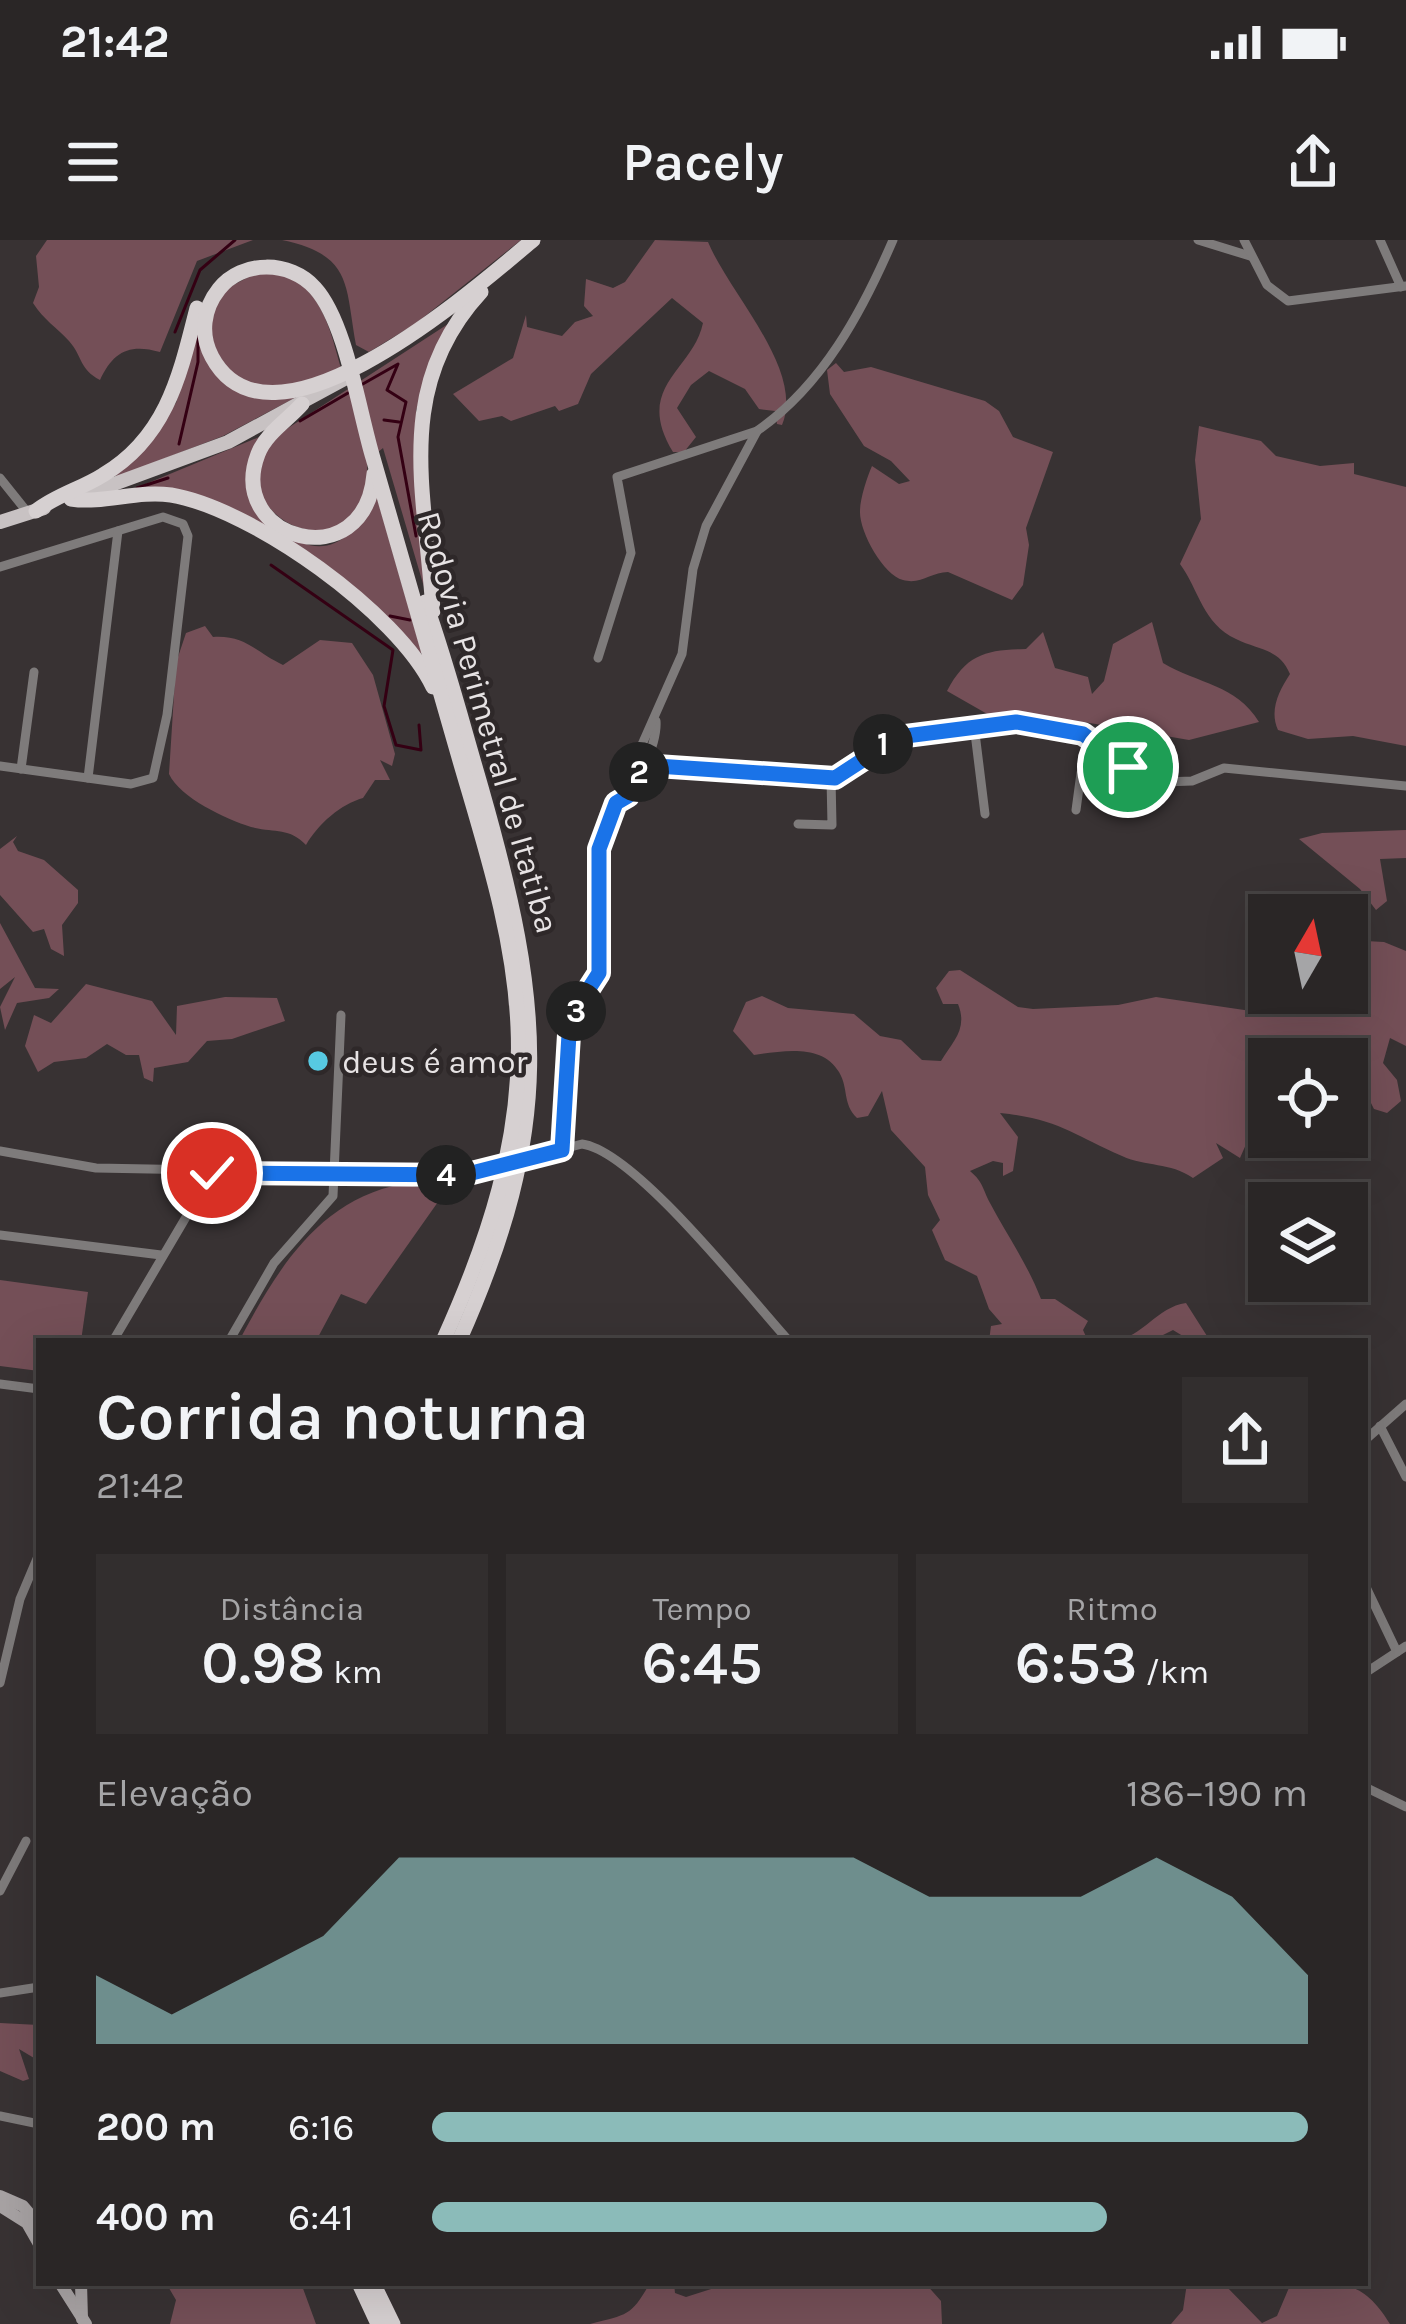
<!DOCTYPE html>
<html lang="pt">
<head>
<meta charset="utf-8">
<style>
  body { margin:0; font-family:Karla,sans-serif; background:#322e2e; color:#f1f3f6; height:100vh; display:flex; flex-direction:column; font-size:45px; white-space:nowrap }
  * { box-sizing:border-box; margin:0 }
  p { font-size:39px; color:#a5a5a7 }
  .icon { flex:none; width:66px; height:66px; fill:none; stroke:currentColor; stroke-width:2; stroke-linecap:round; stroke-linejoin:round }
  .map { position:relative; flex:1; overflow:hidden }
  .drawer { position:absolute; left:36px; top:1098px; width:1332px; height:948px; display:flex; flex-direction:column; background:#2a2626; border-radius:0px; box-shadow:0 12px 48px #0002,0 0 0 3px #464343 }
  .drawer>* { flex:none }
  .needle { width:78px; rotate:9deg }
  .tools { position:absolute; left:1248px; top:654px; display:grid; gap:24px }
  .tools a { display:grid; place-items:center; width:120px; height:120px; border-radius:0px; background:#2a2626; box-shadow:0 12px 48px #0002,0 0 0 3px #464343; font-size:60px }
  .pin { position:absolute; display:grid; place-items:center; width:102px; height:102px; color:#fff; margin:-51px; border:6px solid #fff; border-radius:50%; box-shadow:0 3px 12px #0007 }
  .km { position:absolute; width:60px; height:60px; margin:-30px; border-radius:50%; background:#222; color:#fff; font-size:33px; line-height:60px; text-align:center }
  .round { display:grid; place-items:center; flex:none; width:126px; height:126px; border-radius:0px; background:#322e2e }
  .headline { display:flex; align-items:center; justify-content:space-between; height:204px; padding:0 60px }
  h1 { font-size:66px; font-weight:600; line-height:90px }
  .metrics { display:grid; grid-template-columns:repeat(3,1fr); gap:18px; height:204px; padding:12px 60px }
  .metrics div { display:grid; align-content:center; border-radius:0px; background:#322e2e; text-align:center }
  .metrics b { font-size:60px; font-weight:600 }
  .metrics small { font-size:33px; font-weight:400 }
  .metrics p { font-size:33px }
  .chart { height:336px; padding:24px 60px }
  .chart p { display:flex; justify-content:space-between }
  .chart svg { width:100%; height:216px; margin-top:12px; fill:#8bbbb9; opacity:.7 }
  ul { padding:0 60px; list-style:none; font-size:39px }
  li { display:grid; grid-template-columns:192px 144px 1fr; align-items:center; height:90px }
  li i { height:30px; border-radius:15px; background:#8bbbb9 }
  .status { display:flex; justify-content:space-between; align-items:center; height:84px; padding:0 60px; background:#2a2626; direction:ltr }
  .status svg { height:33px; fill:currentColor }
  header { display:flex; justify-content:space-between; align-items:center; height:156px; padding:0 60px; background:#2a2626; font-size:54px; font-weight:600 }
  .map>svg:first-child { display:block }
  .green { fill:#744f57 }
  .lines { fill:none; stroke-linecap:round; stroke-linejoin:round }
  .stream { stroke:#340013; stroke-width:3 }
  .minor { stroke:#7e7b7b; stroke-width:9 }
  .secondary { stroke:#a8a3a4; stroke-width:12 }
  .primary { stroke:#c8c2c3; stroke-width:14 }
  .trunk { stroke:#d6d0d1; stroke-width:15 }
  .route-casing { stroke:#fff; stroke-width:24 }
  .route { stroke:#1a73e8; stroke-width:15 }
  .poi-dot { fill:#57c9e2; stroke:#2e2829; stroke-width:4.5 }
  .labels { text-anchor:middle; stroke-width:9; stroke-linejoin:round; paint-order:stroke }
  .street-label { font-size:33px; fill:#e7e3e4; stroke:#2e2829 }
  .poi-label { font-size:33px; fill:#e7e3e4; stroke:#2e2829; text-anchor:start }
</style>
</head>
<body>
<div class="status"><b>21:42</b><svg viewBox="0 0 49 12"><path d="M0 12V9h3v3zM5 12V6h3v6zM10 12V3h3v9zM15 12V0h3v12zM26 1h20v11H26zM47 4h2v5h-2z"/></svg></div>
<header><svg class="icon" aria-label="menu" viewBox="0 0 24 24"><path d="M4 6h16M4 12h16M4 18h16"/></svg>Pacely<svg class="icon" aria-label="share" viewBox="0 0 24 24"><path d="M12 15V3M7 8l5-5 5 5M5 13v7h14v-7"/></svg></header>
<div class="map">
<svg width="1406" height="2084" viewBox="0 0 1406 2084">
  <rect width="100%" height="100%" fill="#383233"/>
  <g class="green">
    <path d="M47 0H253L197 21 160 112C129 103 113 112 100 140 79 129 83 117 69 101 56 87 44 80 33 63L39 47 36 16Z"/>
    <path d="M282 0H521L415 84 369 112 356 105C345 45 353 15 282 0Z"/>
    <path d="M655 0 708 2C729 53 805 130 782 185L777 184 775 171 759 169 745 149 709 131 691 145 677 168 696 197 684 212H673C633 146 693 131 703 83L672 58 591 134 578 164 559 171 555 166 511 181 502 176 479 181 453 154 513 118 526 75 527 87 562 96 575 82 593 76 584 66 586 39 613 48 625 42Z"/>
    <path d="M260 31C318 34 328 81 341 128 276 154 230 163 207 86L224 50Z"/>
    <path d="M448 84 416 170 424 347 383 208 367 221C375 353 192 272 285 190Z"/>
    <path d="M197 94 213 129 232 146 310 150 223 196 114 238 176 163Z"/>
    <path d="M836 123 844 132 871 127 985 161 999 171 1013 197 1053 212 1026 288 1029 305 1023 345 1012 360 948 332C931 332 921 345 903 340 883 335 859 291 860 271 860 259 867 237 872 226L899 244 910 241 891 221 864 206 830 154 827 130Z"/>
    <path d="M1199 186 1261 201 1276 216 1320 226 1354 223V234L1406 247V506L1353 496 1308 499 1278 490C1269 470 1279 451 1290 434 1279 408 1258 410 1236 399 1203 384 1199 350 1180 324L1201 279 1195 220Z"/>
    <path d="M264 195 254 263C268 275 285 294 301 302 337 319 365 282 376 254L422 414 247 280 136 248Z"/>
    <path d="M1152 382 1163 423C1198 444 1236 444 1259 482L1189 500 1084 482 1017 491 947 451C967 413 987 410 1026 409L1043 392 1055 428 1088 437 1092 454 1104 441 1113 404Z"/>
    <path d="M205 386 213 397C246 395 255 412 283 425L320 400 352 403 373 435 395 514 392 526 380 520 390 540H375L363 558C341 564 318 584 306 605 289 587 274 593 251 587 226 579 180 558 169 534L176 423 186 393Z"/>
    <path d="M1406 590V618L1380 619 1387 661 1376 670 1360 649 1299 599 1322 593Z"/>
    <path d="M17 596 13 602 18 611 44 620 78 650V663L62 685 64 716 51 709 44 689 33 692 0 655V609Z"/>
    <path d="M1260 669 1294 675H1269V753H1347V700L1384 702 1406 711V806L1390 798 1383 823 1397 840 1401 861 1387 873 1374 869 1369 859 1347 866V819H1269V896V854L1250 832 1251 893 1240 918 1216 903 1223 918 1193 938C1170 922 1146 927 1122 916 1073 895 1059 879 1000 873L1018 897 1013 931 1003 936V923L993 921 970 931C984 943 982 948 990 963 1007 995 1027 1023 1041 1059H1055L1088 1081 1083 1090 1088 1101H989L991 1086 1002 1084 989 1069 977 1036 945 1020 932 990 940 980 928 955 925 927 891 890 882 851 868 876 857 878C842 863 849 849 839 832 822 803 782 811 754 815L733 791 746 762 762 756 788 768 854 774 880 796 901 800 922 820 941 821C953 801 968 789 958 764H943L936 748 949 731 960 730 1018 767 1033 769 1118 765 1156 757 1251 771 1263 762 1267 747 1246 703 1251 673Z"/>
    <path d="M0 683 35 748 59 749 49 758 17 763 5 790 0 767 15 737 0 749Z"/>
    <path d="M86 744 152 761 176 795 177 766 225 757 277 758 285 781 232 799 207 801 188 822 154 828 153 842 144 838 139 815H126L107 804 86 818 54 822 38 832 25 806 34 775 51 783Z"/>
    <path d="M402 944 445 952 366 1064 341 1054 316 1101H239C277 1030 318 960 402 944Z"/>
    <path d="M0 1040 88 1052 81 1101H39V1131L0 1126Z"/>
    <path d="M1186 1063 1207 1096 1223 1101H1191L1173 1090 1151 1101H1114C1143 1097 1157 1067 1186 1063Z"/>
    <path d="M0 1783 39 1785V1821L19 1809 29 1839 23 1841 0 1831Z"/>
    <path d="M166 2043H301L316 2084H170L176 2060Z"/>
    <path d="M650 2043H674L675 2053 686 2057 730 2043H925L941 2061 942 2084H590C629 2074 631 2076 650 2043Z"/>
    <path d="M1187 2043H1223L1262 2083 1277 2076 1291 2043C1345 2041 1364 2042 1390 2084H1171L1183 2070Z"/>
  </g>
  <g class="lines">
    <g class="stream">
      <path d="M175 92 200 30 235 0"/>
      <path d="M361 145 398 124 387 150 406 162 398 197 416 296"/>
      <path d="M384 180 399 182"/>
      <path d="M300 181 348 153"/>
      <path d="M179 204 198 122V94"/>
      <path d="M137 248 168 238"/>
      <path d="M271 325 393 410 384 466 396 505 421 510 419 485"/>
      <path d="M390 376 410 380"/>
    </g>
    <g class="minor">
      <path d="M1198 0 1250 16"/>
      <path d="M1244 0 1267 45 1288 61 1406 46"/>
      <path d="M1380 0 1401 47"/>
      <path d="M0 238 28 273"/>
      <path d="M0 327 163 277 183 284 188 296 167 475 153 538 131 544 0 526"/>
      <path d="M598 418 631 313 617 237 757 191C823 145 862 72 893 0"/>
      <path d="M974 485 985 574"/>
      <path d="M642 525 835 538 898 497 1016 482 1083 494 1136 532 1164 542 1192 541 1224 528 1406 546"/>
      <path d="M21 529 34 432"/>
      <path d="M88 538 118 291"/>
      <path d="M616 563C636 555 658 503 656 481"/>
      <path d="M1076 570 1081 533 1095 500"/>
      <path d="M798 584 832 585 831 538"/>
      <path d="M562 910 567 793 570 779 599 733 596 632 606 586 682 414 693 329 706 286 757 191"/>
      <path d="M0 911 96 928 464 935 582 904C635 911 748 1056 789 1101"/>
      <path d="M0 995 161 1015"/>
      <path d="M113 1101 212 933"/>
      <path d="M229 1101 274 1023 333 956 341 775"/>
      <path d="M0 1144 39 1149"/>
      <path d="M1380 1186 1406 1237"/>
      <path d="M1365 1200 1406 1164"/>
      <path d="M1365 1345 1397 1412"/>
      <path d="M1365 1433 1406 1406"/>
      <path d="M0 1443 20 1359 39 1314"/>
      <path d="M1365 1547 1406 1567"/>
      <path d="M0 1651 26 1601"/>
      <path d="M0 1753 39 1747"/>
      <path d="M0 1876 39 1884"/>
    </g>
    <g class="secondary">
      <path d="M0 1956 23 1966 39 1985"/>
      <path d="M0 1966 27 1983 39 2004"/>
      <path d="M60 2043 86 2084"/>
      <path d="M68 2043H69"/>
      <path d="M81 2043 82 2079"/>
    </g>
    <g class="primary">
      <path d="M76 258 228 202 346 138"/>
      <path d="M0 282 44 268"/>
    </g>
    <g class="trunk">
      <path d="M302 164C288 180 266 193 258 214 225 300 365 339 374 234"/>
      <path d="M71 259C104 264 137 250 171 255 253 269 398 373 433 447"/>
      <path d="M36 271C56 255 81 249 103 235 167 197 180 135 197 68"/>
      <path d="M425 362C447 423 463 486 481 547 544 768 555 886 459 1101"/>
      <path d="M433 371C426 254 392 148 481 52"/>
      <path d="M443 1101C488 1002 523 898 518 787 514 693 484 604 458 514 429 416 402 317 373 218 359 172 346 82 315 48 290 20 242 20 219 49 203 69 200 95 212 117 272 229 479 45 533 0"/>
      <path d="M359 2043 378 2084"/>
      <path d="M373 2043 393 2084"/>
    </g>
  </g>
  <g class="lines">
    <defs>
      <path id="route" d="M212 933 464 935 562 910 570 778 599 733V609L616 563 628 556 642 525 835 538 898 497 1016 482 1083 494 1128 527"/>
    </defs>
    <use href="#route" class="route-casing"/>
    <use href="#route" class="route"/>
  </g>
  <circle class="poi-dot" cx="318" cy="821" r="12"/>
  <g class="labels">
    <g class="street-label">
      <text transform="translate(489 482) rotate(74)" y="12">Rodovia Perimetral de Itatiba</text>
    </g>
    <g class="poi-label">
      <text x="342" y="833">deus é amor</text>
    </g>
  </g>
</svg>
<div class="tools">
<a><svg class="needle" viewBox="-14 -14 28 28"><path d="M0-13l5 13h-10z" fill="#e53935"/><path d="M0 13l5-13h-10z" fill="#a5a5a7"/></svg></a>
<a><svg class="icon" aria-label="locate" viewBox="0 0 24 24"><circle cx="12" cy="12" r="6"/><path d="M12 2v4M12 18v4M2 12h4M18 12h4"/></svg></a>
<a><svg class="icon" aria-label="layers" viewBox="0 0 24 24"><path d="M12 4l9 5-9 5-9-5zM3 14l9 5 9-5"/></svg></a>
</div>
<div class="pin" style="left:1128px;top:527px;background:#1e9e55"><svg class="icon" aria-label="arrive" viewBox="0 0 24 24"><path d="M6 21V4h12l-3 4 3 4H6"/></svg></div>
<div class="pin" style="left:212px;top:933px;background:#d93025"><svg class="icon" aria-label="check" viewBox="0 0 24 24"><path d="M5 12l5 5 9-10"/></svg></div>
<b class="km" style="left:883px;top:504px">1</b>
<b class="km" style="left:639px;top:532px">2</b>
<b class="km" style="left:576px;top:771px">3</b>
<b class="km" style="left:446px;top:935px">4</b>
<section class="drawer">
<div class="headline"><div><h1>Corrida noturna</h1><p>21:42</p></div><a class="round"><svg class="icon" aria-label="share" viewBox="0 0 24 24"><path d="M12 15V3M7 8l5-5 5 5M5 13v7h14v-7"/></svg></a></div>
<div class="metrics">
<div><p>Distância</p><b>0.98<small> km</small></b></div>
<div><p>Tempo</p><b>6:45</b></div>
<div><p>Ritmo</p><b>6:53<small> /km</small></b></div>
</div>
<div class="chart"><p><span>Elevação</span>186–190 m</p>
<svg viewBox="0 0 160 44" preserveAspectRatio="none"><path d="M0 44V30L10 38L20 30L30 22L40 6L50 6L60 6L70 6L80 6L90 6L100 6L110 14L120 14L130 14L140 6L150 14L160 30V44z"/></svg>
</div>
<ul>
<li><b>200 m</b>6:16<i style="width:100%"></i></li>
<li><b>400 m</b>6:41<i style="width:77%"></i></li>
</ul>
</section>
</div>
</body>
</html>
